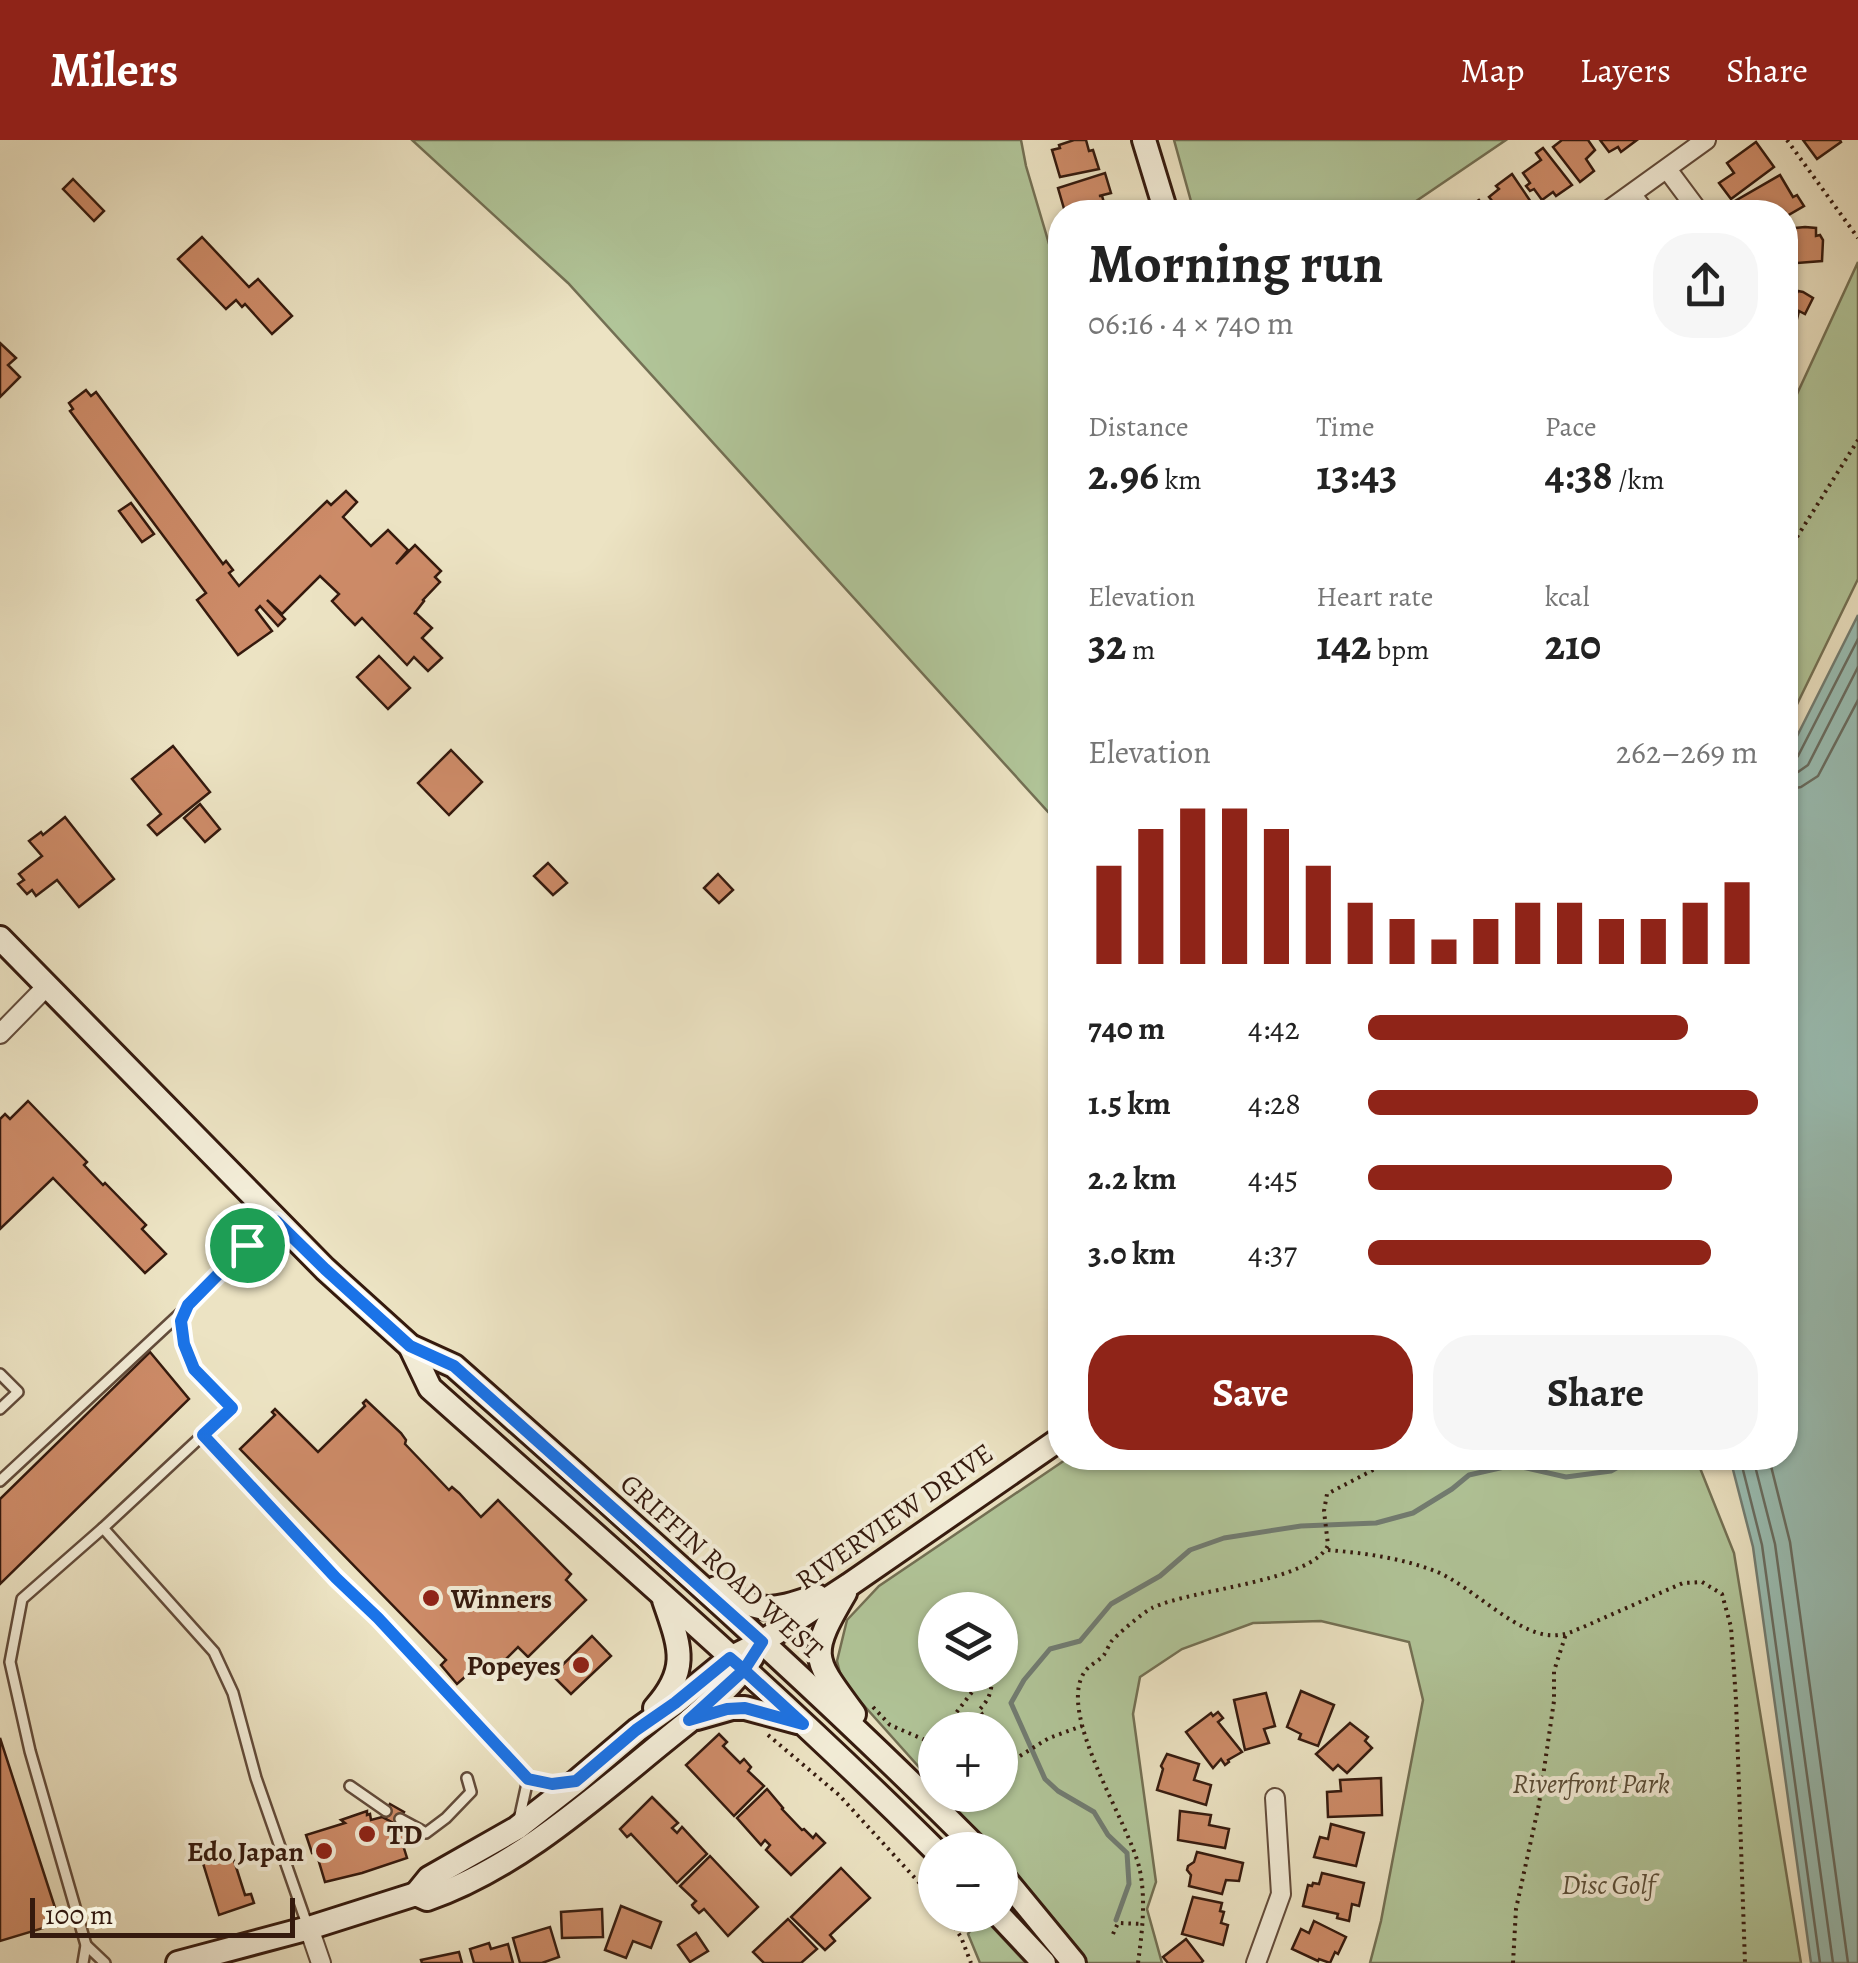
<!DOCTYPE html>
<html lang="en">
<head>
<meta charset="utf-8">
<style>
  body { margin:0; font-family:Alegreya,serif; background:#f6f6f6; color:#222; height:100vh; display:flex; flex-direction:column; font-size:38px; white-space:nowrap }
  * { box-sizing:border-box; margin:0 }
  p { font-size:32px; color:#767676 }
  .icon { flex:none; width:55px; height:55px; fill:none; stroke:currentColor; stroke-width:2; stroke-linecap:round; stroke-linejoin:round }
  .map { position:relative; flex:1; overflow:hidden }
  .drawer { position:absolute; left:1048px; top:60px; width:750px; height:1270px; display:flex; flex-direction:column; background:#fff; border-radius:40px; box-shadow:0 2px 8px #0004 }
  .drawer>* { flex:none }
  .buttons { position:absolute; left:918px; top:1452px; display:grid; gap:20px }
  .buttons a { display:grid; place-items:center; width:100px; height:100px; border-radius:50%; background:#fff; box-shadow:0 2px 8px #0004; font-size:50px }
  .scale { position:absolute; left:30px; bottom:25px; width:265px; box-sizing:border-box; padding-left:10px; border:5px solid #351a0e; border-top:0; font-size:28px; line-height:35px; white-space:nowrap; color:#351a0e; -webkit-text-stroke:8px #f3edd8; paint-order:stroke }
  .pin { position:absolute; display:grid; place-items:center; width:85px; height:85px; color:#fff; margin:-42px; border:5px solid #fff; border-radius:50%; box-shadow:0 2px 10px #0007 }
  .round { display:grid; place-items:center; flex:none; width:105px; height:105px; border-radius:40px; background:#f6f6f6 }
  .overview { display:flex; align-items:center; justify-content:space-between; height:170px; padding:0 40px }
  h1 { font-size:55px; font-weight:700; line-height:75px }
  .stats { display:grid; grid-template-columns:repeat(3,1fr); gap:15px; height:170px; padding:10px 40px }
  .stats div { display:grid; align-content:center }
  .stats b { font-size:42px; font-weight:700 }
  .stats small { font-size:28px; font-weight:400 }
  .stats p { font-size:28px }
  .chart { height:280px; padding:20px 40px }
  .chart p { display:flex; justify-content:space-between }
  .chart svg { width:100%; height:180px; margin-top:10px; stroke:#8f2418; stroke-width:6 }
  .button { display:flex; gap:20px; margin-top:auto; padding:20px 40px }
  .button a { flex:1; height:115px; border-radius:40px; background:#8f2418; color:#fff; font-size:40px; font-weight:700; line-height:115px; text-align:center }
  .button a+a { background:#f6f6f6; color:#222 }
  ul { padding:0 40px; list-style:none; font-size:32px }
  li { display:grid; grid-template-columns:160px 120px 1fr; align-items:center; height:75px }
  li i { height:25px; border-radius:12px; background:#8f2418 }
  header { display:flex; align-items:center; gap:60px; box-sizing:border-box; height:140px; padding:0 50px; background:#8f2418; color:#fff }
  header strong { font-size:48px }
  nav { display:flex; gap:55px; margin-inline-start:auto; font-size:35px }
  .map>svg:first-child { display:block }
  .green { fill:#b1c599; stroke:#737054; stroke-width:2.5; fill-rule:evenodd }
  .water { fill:#99beb4; stroke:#717c72; stroke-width:2.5 }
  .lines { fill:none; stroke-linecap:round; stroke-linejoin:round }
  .shore { stroke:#676c61; stroke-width:2.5 }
  .stream { stroke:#717c72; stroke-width:5 }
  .building { fill:#cd8b68; stroke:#351a0e; stroke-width:2.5 }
  .lane-casing { stroke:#634c3b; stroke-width:14 }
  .street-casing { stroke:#634c3b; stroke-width:22 }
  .secondary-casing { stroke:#351a0e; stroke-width:28 }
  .path { stroke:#351a0e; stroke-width:4; stroke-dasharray:2.5 5; stroke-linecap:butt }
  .lane { stroke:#f3edd8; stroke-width:9 }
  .street { stroke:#f3edd8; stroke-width:18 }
  .secondary { stroke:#f3edd8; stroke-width:22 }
  .route-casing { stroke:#fff; stroke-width:20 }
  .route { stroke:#1a73e8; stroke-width:12 }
  .poi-dot { fill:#8f2418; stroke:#f3edd8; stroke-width:4 }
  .labels { text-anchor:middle; stroke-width:8; stroke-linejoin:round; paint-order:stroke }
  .street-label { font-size:28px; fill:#351a0e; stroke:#f3edd8 }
  .poi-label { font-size:28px; font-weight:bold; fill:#351a0e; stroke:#f3edd8; text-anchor:start }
  .park-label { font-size:28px; font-style:italic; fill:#5a4d38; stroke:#f3edd8 }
</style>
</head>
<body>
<header>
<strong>Milers</strong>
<nav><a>Map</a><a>Layers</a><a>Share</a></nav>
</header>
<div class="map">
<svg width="1858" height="1823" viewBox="0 0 1858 1823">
  <rect width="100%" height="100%" fill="#ece3c3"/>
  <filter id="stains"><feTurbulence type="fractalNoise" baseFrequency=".002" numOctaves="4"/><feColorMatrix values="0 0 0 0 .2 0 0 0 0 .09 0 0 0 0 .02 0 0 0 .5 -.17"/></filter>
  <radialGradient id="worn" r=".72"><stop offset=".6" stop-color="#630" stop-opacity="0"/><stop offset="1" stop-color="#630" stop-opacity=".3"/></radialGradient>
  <g class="green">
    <path d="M412 0H1021L1026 26 1060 141V685L568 143Z"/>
    <path d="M1174 0H1506L1400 72H1194Z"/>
    <path d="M1858 122V439L1785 589V280Z"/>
    <path d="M1068 1318H1696L1734 1413 1801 1823H1370L1381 1781 1423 1560 1409 1502 1321 1481 1253 1483 1182 1509 1140 1537 1133 1574 1156 1742 1147 1769 1162 1823H1087L1000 1717V1710H993L944 1655H1000V1590H935V1645L842 1541 837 1521 847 1480 879 1446ZM935 1470H1000V1535H935Z"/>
    <path d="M981 1775 1026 1823H980L968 1794Z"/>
  </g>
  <path class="water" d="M1858 475V1823H1811L1753 1407 1730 1318H1785V620Z"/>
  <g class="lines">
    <g class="shore">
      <path d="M1785 622 1793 621 1798 616 1858 499"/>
      <path d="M1785 635 1798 632 1808 625 1858 527"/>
      <path d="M1785 650 1801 647 1818 636 1858 560"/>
      <path d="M1740 1318 1762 1405 1820 1823"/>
      <path d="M1753 1318 1775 1404 1833 1823"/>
      <path d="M1769 1318 1790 1402 1848 1823"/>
    </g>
    <path class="stream" d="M1116 1780 1129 1744 1127 1713 1108 1695 1094 1672 1058 1651 1045 1639 1011 1563 1024 1540 1050 1509 1080 1501 1111 1464 1160 1436 1190 1410 1224 1398 1301 1386 1376 1383 1413 1373 1452 1349 1469 1335 1513 1325 1566 1337 1611 1331 1634 1318"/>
  </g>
  <g class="building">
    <path d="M1074 0H1086L1089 11 1093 10 1099 29 1060 37 1052 10 1060 8 1059 5Z"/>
    <path d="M1588 0 1595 10 1586 19 1594 31 1580 42 1553 7 1562 0Z"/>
    <path d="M1600 0H1637L1621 12 1618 7 1609 12Z"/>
    <path d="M1803 0H1840L1841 2 1817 19Z"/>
    <path d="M1756 2 1774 27 1731 59 1719 43 1734 33 1727 23Z"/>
    <path d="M1543 8 1572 45 1556 56 1553 52 1542 60 1534 49 1530 51 1526 46 1530 43 1523 33 1541 20 1536 13Z"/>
    <path d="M1105 33 1111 53 1099 56H1102L1106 69 1095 72H1065L1058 48Z"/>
    <path d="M1512 34 1531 62 1521 68 1525 72H1501L1489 57 1499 49 1496 46Z"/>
    <path d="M1780 35 1793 57 1797 55 1804 66 1785 77V72H1760L1763 70 1758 72H1741L1735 61Z"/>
    <path d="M73 39 104 71 94 81 63 49Z"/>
    <path d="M1479 60 1489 72H1461Z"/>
    <path d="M1805 87 1816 88V96L1820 95 1823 100 1822 121 1785 124V89Z"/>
    <path d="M202 97 249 147 258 139 292 176 272 194 245 164 242 167 236 160 226 169 178 119Z"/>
    <path d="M1785 149 1796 155 1798 151 1803 152 1813 158 1805 174 1799 171 1797 179 1793 180 1789 188 1785 186Z"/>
    <path d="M0 203 16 218 8 225 20 237 0 257Z"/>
    <path d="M86 250 91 256 96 252 223 424 226 421 233 430 229 433 239 446 327 361 331 365 346 351 357 362 343 377 371 406 388 390 408 410 396 424 415 405 441 431 435 437 440 442 423 460 424 461 414 474 416 473 432 488 422 498 442 518 428 531 414 517 407 525 362 478 355 485 347 477 332 461 339 454 320 436 282 474 267 460 285 479 278 486 260 466 256 470 272 491 238 515 197 460 206 453 70 271 73 269 69 263Z"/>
    <path d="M131 363 154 394 142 402 119 371Z"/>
    <path d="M379 516 410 548 388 569 357 537Z"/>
    <path d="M173 606 210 652 157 695 148 685 161 674 132 639Z"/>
    <path d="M451 610 482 642 449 675 418 643Z"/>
    <path d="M200 664 220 689 205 702 184 678Z"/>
    <path d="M65 677 114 739 79 767 57 740 36 756 32 750 27 754 18 744 24 740 19 734 42 716 29 701 41 692 43 695Z"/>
    <path d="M548 723 567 743 553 755 534 736Z"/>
    <path d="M718 734 733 750 719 763 704 748Z"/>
    <path d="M28 961 87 1022 84 1025 103 1045 105 1043 146 1085 142 1089 166 1114 145 1133 53 1038 0 1089V979L5 974 10 979Z"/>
    <path d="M150 1212 189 1259 0 1444V1359Z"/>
    <path d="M366 1260 401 1293 406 1300 405 1304 449 1350 452 1347 459 1353 481 1377 498 1360 571 1434 566 1440 586 1460 528 1517 518 1507 494 1531 484 1520 457 1544 441 1525 446 1520 240 1309 275 1275 272 1272 275 1269 318 1312 365 1266 363 1263Z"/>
    <path d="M592 1496 611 1516 571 1554 552 1535Z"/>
    <path d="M1301 1551 1334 1565 1318 1606 1299 1599 1301 1594 1287 1587Z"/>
    <path d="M1266 1553 1275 1586 1264 1589 1269 1603 1245 1610 1234 1560Z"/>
    <path d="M1218 1572 1223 1578 1218 1582 1242 1612 1228 1620 1229 1622 1225 1625 1221 1619 1213 1628 1186 1592 1211 1573 1213 1576Z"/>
    <path d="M1350 1583 1368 1597 1365 1601 1372 1608 1347 1633 1338 1625 1333 1630 1316 1614Z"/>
    <path d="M719 1594 727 1602 723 1606 740 1623 744 1619 751 1627 748 1631 764 1646 734 1676 686 1625Z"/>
    <path d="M0 1598 60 1783 0 1801Z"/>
    <path d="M1167 1614 1199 1624 1194 1640 1211 1645 1206 1665 1157 1650 1163 1629 1161 1626Z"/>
    <path d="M1381 1638 1382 1675 1328 1677 1327 1652 1341 1651 1340 1640Z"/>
    <path d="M767 1649 783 1668 782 1669 802 1690 804 1689 813 1698 816 1694 825 1703 791 1735 766 1710 770 1705 765 1700 761 1705 737 1678Z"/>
    <path d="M652 1657 678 1683 672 1688 677 1693 682 1687 707 1714 677 1743 631 1694 627 1697 620 1689Z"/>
    <path d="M390 1664 404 1672 397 1685 382 1677Z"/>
    <path d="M367 1671V1675L370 1674 371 1680 382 1677 397 1685 400 1694 406 1692 409 1704 403 1705 407 1718 362 1733 325 1742 316 1712 312 1713 306 1695 345 1683 341 1680Z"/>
    <path d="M1180 1671 1211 1675 1209 1685 1229 1689 1225 1708 1178 1700Z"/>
    <path d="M1331 1684 1364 1693 1356 1726 1314 1717 1320 1697 1328 1699Z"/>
    <path d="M231 1711 245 1755 251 1754 254 1763 219 1775 202 1720Z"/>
    <path d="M1197 1712 1243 1723 1239 1741 1226 1740 1222 1754 1189 1746 1191 1735 1187 1730 1188 1726 1194 1722Z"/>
    <path d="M710 1716 758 1767 728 1796 704 1769 699 1773 693 1767 692 1765 696 1761 680 1746Z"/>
    <path d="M841 1728 870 1758 830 1795 835 1801 825 1810 791 1777Z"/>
    <path d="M1322 1733 1364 1743 1359 1766 1352 1764 1349 1781 1337 1778 1338 1774 1303 1766 1308 1745 1312 1746 1313 1743 1319 1744Z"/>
    <path d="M1193 1757 1222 1763 1220 1771 1224 1772 1221 1783 1228 1785 1223 1805 1182 1794Z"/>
    <path d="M621 1766 661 1782 651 1808 633 1801 626 1818 605 1810Z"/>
    <path d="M602 1769 603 1797 562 1798 561 1772Z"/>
    <path d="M788 1779 817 1809 801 1823H764L753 1812Z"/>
    <path d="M1314 1781 1346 1797 1338 1814 1335 1812 1330 1823 1319 1819 1318 1821 1292 1809 1301 1789 1309 1793Z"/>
    <path d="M550 1787 559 1817 542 1823H520L513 1798Z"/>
    <path d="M696 1793 708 1811 690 1822 678 1805Z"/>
    <path d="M1186 1799 1203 1821 1201 1823H1168L1163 1817Z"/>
    <path d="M489 1803 491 1809 508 1804 513 1823H474L470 1809Z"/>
    <path d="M459 1812 462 1823H422L421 1820Z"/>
  </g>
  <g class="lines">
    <defs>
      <g id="lane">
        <path d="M0 1234 18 1252 0 1269"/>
        <path d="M203 1295 336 1438 378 1478 528 1639 552 1644 564 1643"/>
        <path d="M0 1341 185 1169"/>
        <path d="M103 1388 214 1512 233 1553 256 1638 308 1787"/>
        <path d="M350 1646 386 1671"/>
        <path d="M400 1679 426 1693 446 1678 471 1652 467 1638"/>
        <path d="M519 1680 528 1639"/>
        <path d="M86 1805 105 1823"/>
        <path d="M83 1823 86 1805 30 1611 10 1522 22 1459 103 1388 232 1268 193 1229 185 1204 181 1181 188 1165 247 1105 275 1081"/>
      </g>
      <g id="street">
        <path d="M1667 29 1699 72"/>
        <path d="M1632 55 1645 72"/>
        <path d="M1606 72 1706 0"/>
        <path d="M0 894 47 846"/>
        <path d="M309 1788 321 1823"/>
        <path d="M1256 1823 1281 1754 1275 1658"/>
      </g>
      <g id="secondary">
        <path d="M1144 0 1166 72"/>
        <path d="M0 798 325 1129 410 1206 454 1226C632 1384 811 1541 979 1710"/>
        <path d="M410 1206 430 1248C600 1400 773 1549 935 1710"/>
        <path d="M716 1448C761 1473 768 1473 817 1456"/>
        <path d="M845 1453C808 1516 812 1517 854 1574"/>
        <path d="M655 1568C691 1528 679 1505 664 1460"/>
        <path d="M697 1578 732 1568H745L797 1582"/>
        <path d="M1000 1733 1074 1823"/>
        <path d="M416 1754 429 1738 517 1688 577 1641 637 1590 675 1563 730 1518 762 1502 849 1445 1060 1299"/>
        <path d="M999 1775 1044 1823"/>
        <path d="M178 1823 309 1788 416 1754 427 1759C515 1729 593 1659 663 1602 693 1577 731 1551 752 1517"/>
      </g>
    </defs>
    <use href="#lane" class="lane-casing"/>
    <use href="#street" class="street-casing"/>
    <use href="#secondary" class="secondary-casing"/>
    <g class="path">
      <path d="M1787 0 1858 98"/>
      <path d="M1785 416 1858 300"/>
      <path d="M1328 1410C1364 1413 1401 1418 1435 1431 1473 1446 1520 1500 1558 1495 1566 1495 1573 1491 1581 1488L1683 1443 1702 1442 1722 1454 1731 1487 1736 1560 1745 1823"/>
      <path d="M987 1535 991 1536C993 1550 989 1560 979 1570L993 1590"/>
      <path d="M873 1567 890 1585 932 1603 935 1599"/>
      <path d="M943 1590 985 1535"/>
      <path d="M768 1595 839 1655 935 1760"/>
      <path d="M1000 1600 1015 1619 1049 1598 1082 1586"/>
      <path d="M946 1775 961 1797 971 1823"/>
      <path d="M1113 1794 1118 1783 1143 1784"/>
      <path d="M1138 1823C1142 1793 1146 1761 1140 1731 1131 1684 1053 1571 1086 1530 1091 1524 1099 1521 1104 1515 1105 1513 1110 1504 1111 1502 1115 1496 1145 1471 1152 1468 1191 1449 1312 1442 1328 1405L1324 1371 1327 1354 1396 1318"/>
      <path d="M1513 1823 1516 1769 1539 1664 1554 1561V1531L1566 1494"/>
    </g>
    <use href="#lane" class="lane"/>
    <use href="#street" class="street"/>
    <use href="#secondary" class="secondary"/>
  </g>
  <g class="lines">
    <defs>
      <path id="route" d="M247 1105 188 1165 181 1181 184 1204 194 1229 232 1268 203 1295 336 1438 378 1478 528 1639 552 1644 576 1641 636 1590 675 1563 730 1518 744 1530 689 1580 727 1569 745 1568 803 1584 744 1530 762 1502 454 1226 410 1206 325 1129 276 1081 247 1105"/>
    </defs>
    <use href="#route" class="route-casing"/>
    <use href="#route" class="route"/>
  </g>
  <g class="poi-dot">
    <circle cx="431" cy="1458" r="10"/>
    <circle cx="581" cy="1525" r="10"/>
    <circle cx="367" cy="1694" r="10"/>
    <circle cx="324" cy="1711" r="10"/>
  </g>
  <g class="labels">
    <g class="street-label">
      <text transform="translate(894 1376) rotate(-35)" y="10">RIVERVIEW DRIVE</text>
      <text transform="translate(722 1426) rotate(42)" y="10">GRIFFIN ROAD WEST</text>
    </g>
    <g class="poi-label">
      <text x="451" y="1468">Winners</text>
      <text x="561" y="1535" text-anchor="end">Popeyes</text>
      <text x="387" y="1704">TD</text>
      <text x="304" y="1721" text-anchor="end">Edo Japan</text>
    </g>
    <g class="park-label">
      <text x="1591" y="1653">Riverfront Park</text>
      <text x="1608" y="1754">Disc Golf</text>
    </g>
  </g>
  <rect width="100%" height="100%" filter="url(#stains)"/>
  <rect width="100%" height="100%" fill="url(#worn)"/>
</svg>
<div class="buttons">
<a><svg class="icon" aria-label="layers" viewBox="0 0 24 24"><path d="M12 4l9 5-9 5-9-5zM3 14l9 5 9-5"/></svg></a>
<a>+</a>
<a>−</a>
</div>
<div class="scale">100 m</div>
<div class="pin" style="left:247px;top:1105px;background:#1e9e55"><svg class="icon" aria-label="arrive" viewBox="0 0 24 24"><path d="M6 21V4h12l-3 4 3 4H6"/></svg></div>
<section class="drawer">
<div class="overview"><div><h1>Morning run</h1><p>06:16 · 4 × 740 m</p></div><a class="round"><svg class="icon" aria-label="share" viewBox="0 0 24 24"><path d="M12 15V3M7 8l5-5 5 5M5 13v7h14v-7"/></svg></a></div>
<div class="stats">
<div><p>Distance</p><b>2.96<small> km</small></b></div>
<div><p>Time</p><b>13:43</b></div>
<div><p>Pace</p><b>4:38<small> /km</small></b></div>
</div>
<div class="stats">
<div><p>Elevation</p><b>32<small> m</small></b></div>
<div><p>Heart rate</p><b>142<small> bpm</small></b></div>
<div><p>kcal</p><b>210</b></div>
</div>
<div class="chart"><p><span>Elevation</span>262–269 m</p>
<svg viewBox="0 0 160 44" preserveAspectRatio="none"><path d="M5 44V20M15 44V11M25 44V6M35 44V6M45 44V11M55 44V20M65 44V29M75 44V33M85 44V38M95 44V33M105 44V29M115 44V29M125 44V33M135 44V33M145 44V29M155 44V24"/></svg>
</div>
<ul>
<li><b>740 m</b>4:42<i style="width:82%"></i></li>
<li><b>1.5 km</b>4:28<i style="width:100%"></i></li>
<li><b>2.2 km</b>4:45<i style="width:78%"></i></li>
<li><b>3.0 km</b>4:37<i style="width:88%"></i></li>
</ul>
<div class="button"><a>Save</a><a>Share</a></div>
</section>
</div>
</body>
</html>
